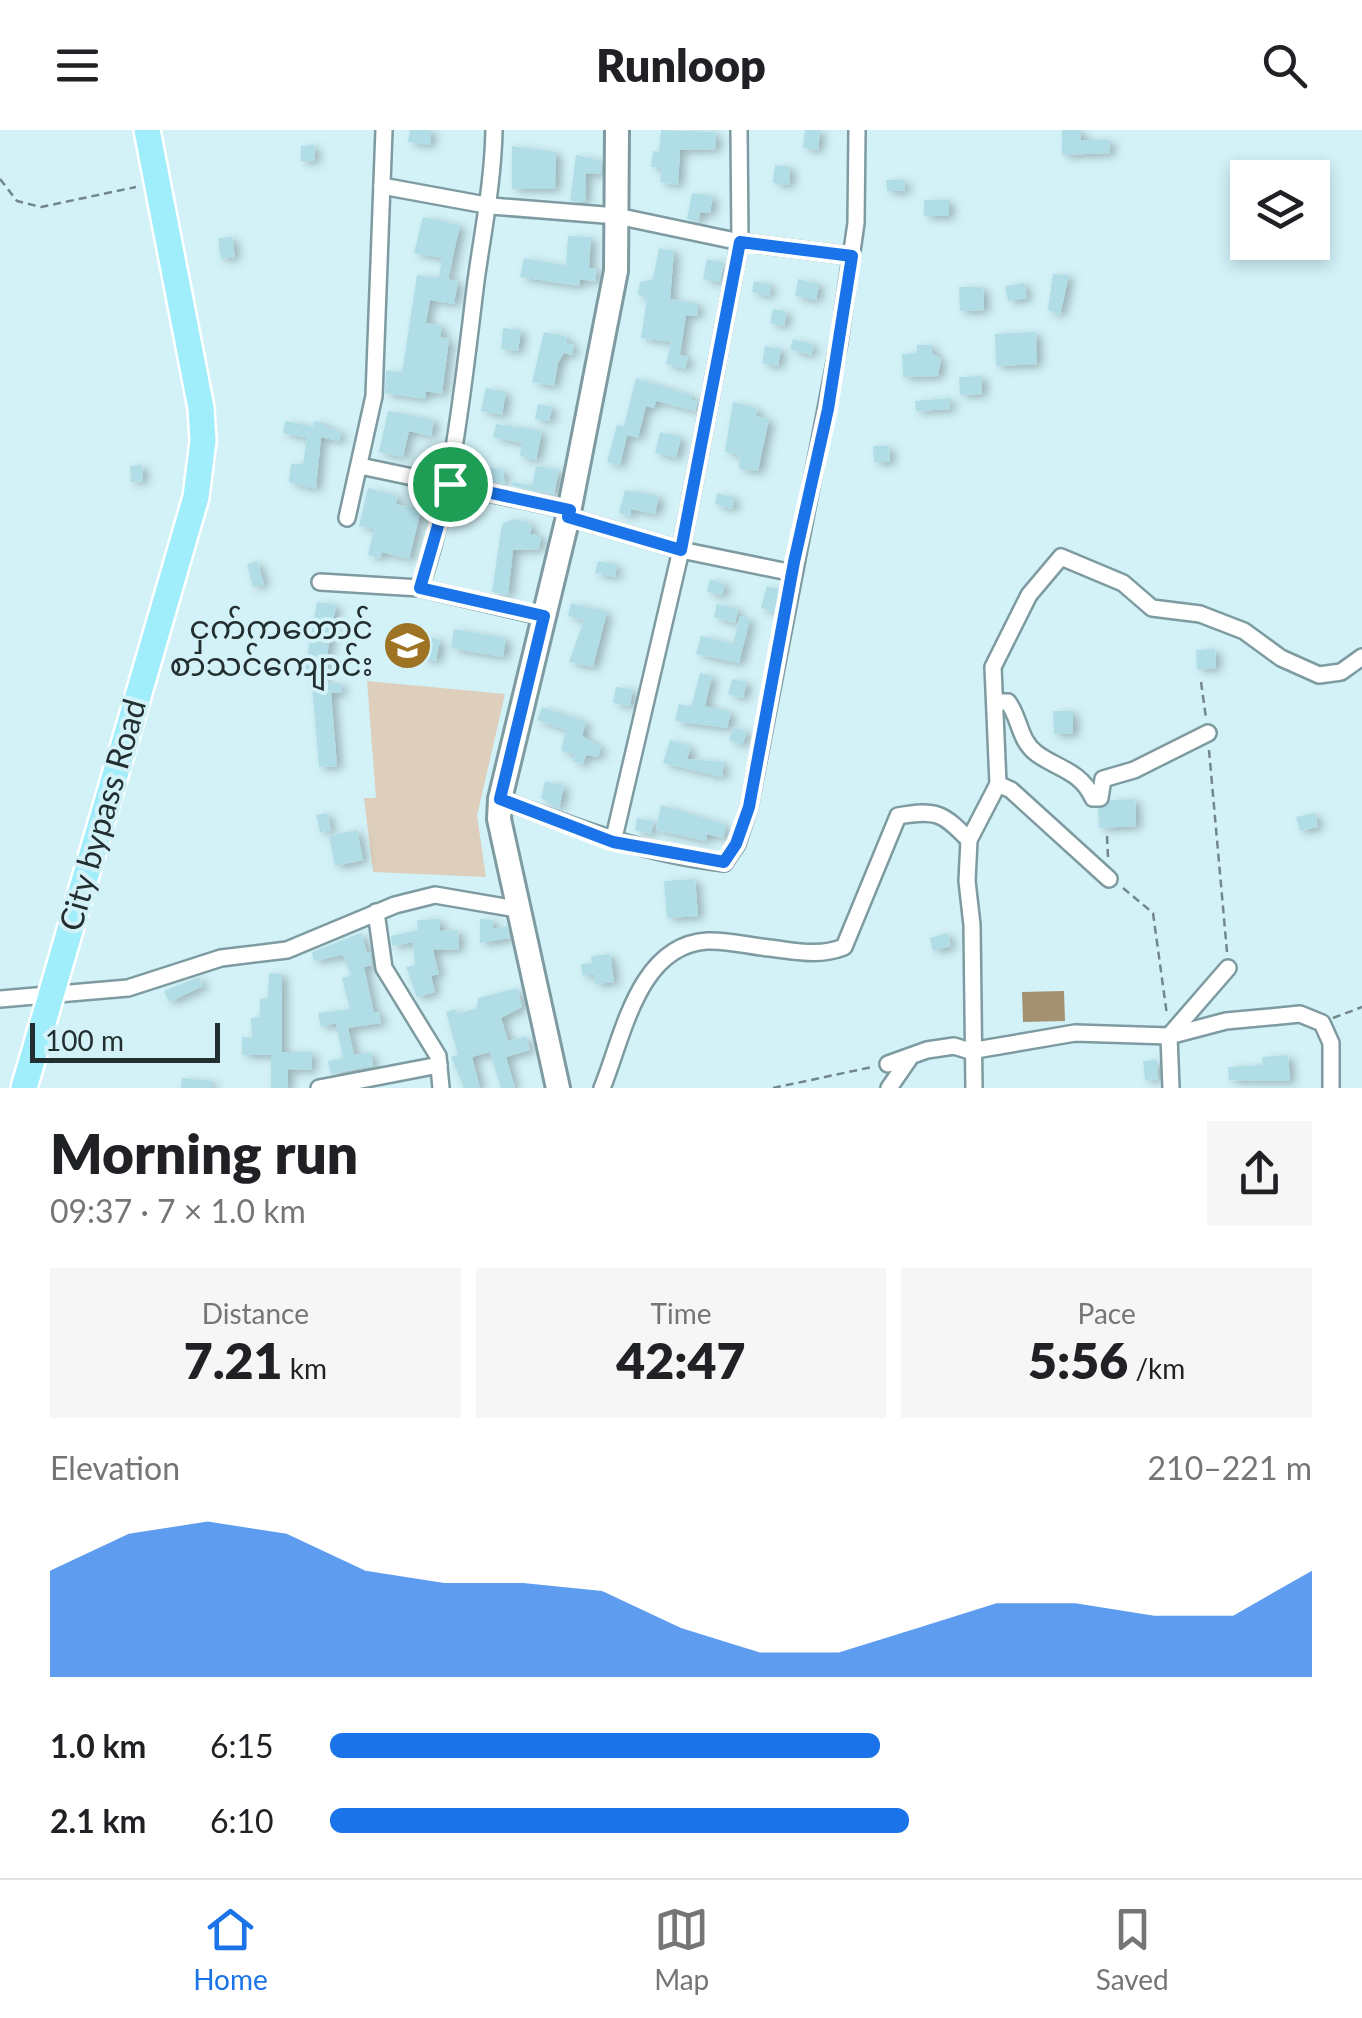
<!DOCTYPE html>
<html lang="en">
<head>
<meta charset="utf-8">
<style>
  body { margin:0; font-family:Lato,"Noto Sans Myanmar",sans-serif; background:#f6f6f6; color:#202124; height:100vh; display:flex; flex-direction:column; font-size:38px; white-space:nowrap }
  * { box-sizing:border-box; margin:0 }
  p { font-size:32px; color:#757577 }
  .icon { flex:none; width:55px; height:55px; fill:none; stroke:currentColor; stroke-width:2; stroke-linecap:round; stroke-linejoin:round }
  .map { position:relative; height:958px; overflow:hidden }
  .drawer { display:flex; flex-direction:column; background:#fff; flex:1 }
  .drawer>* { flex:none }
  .fabs { position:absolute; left:1230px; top:30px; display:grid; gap:20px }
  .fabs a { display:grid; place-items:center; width:100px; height:100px; border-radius:0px; background:#fff; box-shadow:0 5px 15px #0003; font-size:50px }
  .scale { position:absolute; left:30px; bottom:25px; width:190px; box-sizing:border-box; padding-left:10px; border:5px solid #222e30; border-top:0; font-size:28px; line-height:35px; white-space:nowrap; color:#222e30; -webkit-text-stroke:8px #d2f2f8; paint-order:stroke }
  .pin { position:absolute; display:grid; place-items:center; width:85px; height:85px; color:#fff; margin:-42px; border:5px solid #fff; border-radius:50%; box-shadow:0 2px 10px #0007 }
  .round { display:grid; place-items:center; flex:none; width:105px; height:105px; border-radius:0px; background:#f6f6f6 }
  .head { display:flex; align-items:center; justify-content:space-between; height:170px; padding:0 50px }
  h1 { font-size:55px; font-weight:800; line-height:75px }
  .metrics { display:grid; grid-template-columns:repeat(3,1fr); gap:15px; height:170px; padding:10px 50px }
  .metrics div { display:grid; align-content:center; border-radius:0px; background:#f6f6f6; text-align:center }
  .metrics b { font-size:50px; font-weight:800 }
  .metrics small { font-size:28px; font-weight:400 }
  .metrics p { font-size:28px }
  .chart { height:280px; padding:20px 50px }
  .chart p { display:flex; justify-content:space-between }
  .chart svg { width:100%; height:180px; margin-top:10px; fill:#1a73e8; opacity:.7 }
  ul { padding:0 50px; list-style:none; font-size:32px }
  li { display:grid; grid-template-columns:160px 120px 1fr; align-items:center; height:75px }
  li i { height:25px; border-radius:12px; background:#1a73e8 }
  header { display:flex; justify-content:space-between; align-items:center; height:130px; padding:0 50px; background:#fff; font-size:45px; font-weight:800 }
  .tab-bar { display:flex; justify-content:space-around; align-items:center; height:140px; border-top:2px solid #e0e0e0; background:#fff; font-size:28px; color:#757577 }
  .tab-bar a { display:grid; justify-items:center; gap:5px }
  .tab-bar .current { color:#1a73e8 }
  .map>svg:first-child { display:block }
  .green { fill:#ddcfbb }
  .water { fill:#a49172 }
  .building { fill:#b0dde6; filter:url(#shadow) }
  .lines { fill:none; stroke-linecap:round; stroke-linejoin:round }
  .minor-casing { stroke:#7d9ba0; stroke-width:20 }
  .secondary-casing { stroke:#7d9ba0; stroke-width:28 }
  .primary-casing { stroke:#fff; stroke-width:30 }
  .path { stroke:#72878b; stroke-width:2.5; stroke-dasharray:8 5; stroke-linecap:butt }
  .minor { stroke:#fff; stroke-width:15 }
  .secondary { stroke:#fff; stroke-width:22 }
  .primary { stroke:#a0eefb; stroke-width:25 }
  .route-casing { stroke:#fff; stroke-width:20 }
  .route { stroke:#1a73e8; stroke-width:12 }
  .labels { text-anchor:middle; stroke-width:8; stroke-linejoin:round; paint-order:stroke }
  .poi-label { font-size:32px; fill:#222e30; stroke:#d2f2f8; text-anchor:end }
  .street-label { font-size:32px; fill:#222e30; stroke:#d2f2f8 }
</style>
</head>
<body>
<header><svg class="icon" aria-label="menu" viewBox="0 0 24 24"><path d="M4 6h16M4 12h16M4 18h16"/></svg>Runloop<svg class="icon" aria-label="search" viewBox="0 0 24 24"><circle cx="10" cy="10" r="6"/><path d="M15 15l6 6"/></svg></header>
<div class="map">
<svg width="1362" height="958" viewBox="0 0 1362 958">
  <defs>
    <filter id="shadow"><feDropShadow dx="5.5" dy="3" stdDeviation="5" flood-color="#0004"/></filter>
  </defs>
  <rect width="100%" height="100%" fill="#d2f2f8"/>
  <path class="green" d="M367 551 505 564 477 686 486 747 373 742 364 668H376Z"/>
  <path class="water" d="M1064 861 1065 891 1023 892 1022 862Z"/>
  <g class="building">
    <path d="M410 0H431L430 15 408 12Z"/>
    <path d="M661 0 715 2 716 19 680 20 678 55 660 52 662 38 651 37 653 21 659 22Z"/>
    <path d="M805 0H820L818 20 803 18Z"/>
    <path d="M1062 0H1081V10H1110V23L1062 25Z"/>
    <path d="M314 15 315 31H301V16Z"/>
    <path d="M512 16 556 22 555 59H512Z"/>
    <path d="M576 25 602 31V44L586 43 585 72 570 71Z"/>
    <path d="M775 35 790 37 789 55 773 53Z"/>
    <path d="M886 50H905V61H887Z"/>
    <path d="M692 63 713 66 710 83 700 82 698 92 687 89Z"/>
    <rect x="924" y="70" width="25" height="16"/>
    <path d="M423 87 460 95 448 149 439 148 442 128 414 123Z"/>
    <path d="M568 106 591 107 589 138 597 139 595 152 580 149 579 156 520 147 524 128 566 136Z"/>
    <path d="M232 107 235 127 221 129 218 108Z"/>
    <path d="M659 118 674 121 670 169 698 174 697 186 686 185 680 225 688 227 685 239 666 234 671 212 641 208 647 169 638 164 640 152 653 149Z"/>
    <path d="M707 129 724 133 720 152 703 149Z"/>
    <path d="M1053 144 1069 145 1060 185 1048 180Z"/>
    <path d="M417 145 458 151 454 174 430 170 426 193 442 196 440 207 449 209 442 264 426 261 425 269 385 263 386 240 402 243Z"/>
    <path d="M798 149 819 154 816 170 795 166Z"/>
    <path d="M754 151 771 155 769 166 752 162Z"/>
    <path d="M1024 153 1027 168 1008 171 1005 156Z"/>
    <path d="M959 157H983L984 180 960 181Z"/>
    <path d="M773 179 787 182 784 196 770 193Z"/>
    <path d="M503 198 521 200 518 221 501 219Z"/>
    <path d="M544 202 567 207 566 213 574 215 572 225 564 223 558 233 554 256 532 252Z"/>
    <path d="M1036 202 1037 234 996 236 995 204Z"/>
    <path d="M793 209 814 215 811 225 790 219Z"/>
    <path d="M917 215H932V223L941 229 938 246 903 247 902 224 917 223Z"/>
    <path d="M765 216 781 219 778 236 762 233Z"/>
    <path d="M982 246V264L960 265 959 247Z"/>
    <path d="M636 248 692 266 691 270 697 272 695 281 656 271 654 278 646 276 638 308 627 305 620 335 607 332 617 295 624 296Z"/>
    <path d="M486 258 506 262 502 285 481 281Z"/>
    <path d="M950 268V279L916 281 915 271Z"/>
    <path d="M733 272 758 279 756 286 769 289 758 341 739 339 740 325 725 322Z"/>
    <path d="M538 274 552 277 549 291 535 289Z"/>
    <path d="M388 281 434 290 431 306 409 301 403 327 379 322Z"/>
    <path d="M285 291 313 297 314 291 325 293 324 297 342 302 339 311 321 307 316 359 289 352 291 334H303L307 308 283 303Z"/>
    <path d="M496 294 542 301 536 330 520 326 522 313 493 307Z"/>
    <path d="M660 302 681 307 676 328 655 323Z"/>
    <path d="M873 316H889L890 332H874Z"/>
    <path d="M142 335 143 351 131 352 130 336Z"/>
    <path d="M536 336 559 340 554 365 512 356 513 352 532 356Z"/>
    <path d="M487 337 503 340 505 354 485 350Z"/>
    <path d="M368 358 398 366 396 374 421 380 409 429 382 422 380 428 368 425 374 399 359 396Z"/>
    <path d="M625 360 659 366 655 384 631 379 630 386 619 383Z"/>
    <path d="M717 363 735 368 732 379 715 374Z"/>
    <path d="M514 389 527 392 532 396 530 404 541 406 539 419 513 420 508 465 492 462 502 394Z"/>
    <path d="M257 431 264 454 253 457 247 434Z"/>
    <path d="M598 431 617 435 615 447 595 443Z"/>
    <path d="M710 449 725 454 722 465 707 462Z"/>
    <path d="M767 456 780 460 775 482 761 478Z"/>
    <path d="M317 472 336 475 322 554 341 553 342 563H331L337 636 319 637 311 544 304 543Z"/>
    <path d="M571 473 607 482 593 537 569 532 584 490 568 486Z"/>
    <path d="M717 474 738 479 735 493 714 487Z"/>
    <path d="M740 486 750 489 739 533 696 524 701 506 733 514Z"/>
    <path d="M454 499 506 508 503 527 451 518Z"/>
    <path d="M426 506 440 510 436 531 422 528Z"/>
    <path d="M1215 519 1216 538 1197 539 1196 520Z"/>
    <path d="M700 543 712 546 705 576 731 582 727 598 675 591 679 574 691 577Z"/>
    <path d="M732 549 747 552 743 568 728 564Z"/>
    <path d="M616 557 633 559 630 576 613 573Z"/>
    <path d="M542 577 586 592 582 606 601 617 598 627 586 625 583 634 573 632 575 624 561 621 566 600 537 590Z"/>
    <path d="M1053 581H1073V604H1054Z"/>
    <path d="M734 597 747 602 742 615 729 610Z"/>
    <path d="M670 610 691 617 687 629 724 632 722 647 663 633Z"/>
    <path d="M545 651 564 656 559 679 541 668Z"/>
    <path d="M1135 669 1136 696 1099 698 1098 679 1111 670Z"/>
    <path d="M661 675 726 695 723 708 707 704 706 711 656 700Z"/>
    <path d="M327 683 331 700 320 702 316 685Z"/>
    <path d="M1315 683 1318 697 1300 701 1296 687Z"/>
    <path d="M637 688 654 692 651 704 635 700Z"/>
    <path d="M357 700 363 730 335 736 329 706Z"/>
    <path d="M695 749 698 786 667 788 664 751Z"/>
    <path d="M440 789V801L458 800 459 819 433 820 439 844 431 846 435 862 417 867 406 837 415 835 413 812 392 816 391 806 418 800 417 790Z"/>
    <path d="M480 789 493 790V799L507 796 510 808 480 813Z"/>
    <path d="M361 803 367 823 370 822 372 835 364 837 374 883 379 882 381 893 348 898 354 925 371 922 373 936 331 944 328 931 343 928 336 893 321 897 318 883 350 879 342 848 351 845 343 825 314 831 312 822Z"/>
    <path d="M947 803 951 816 933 821 930 808Z"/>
    <path d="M610 824 614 852 595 854 594 844 583 846 581 834 592 833 591 826Z"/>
    <path d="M269 843 282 844V922H312L311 940 288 939V958H271V925H242V907L252 908 251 888 260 887V869L268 868Z"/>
    <path d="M199 847 203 856 169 872 164 861Z"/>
    <path d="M517 858 522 877 501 888 508 911 526 906 530 920 506 927 515 958H501L490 922 472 927 480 958H464L451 927 458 925 446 882 455 879 457 884 477 878 478 868Z"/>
    <path d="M1288 925 1290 951 1229 950 1228 937 1263 935 1262 927Z"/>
    <path d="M1157 930 1158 949 1145 950 1143 931Z"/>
    <path d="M182 948 212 951V958H181Z"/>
  </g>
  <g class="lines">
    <defs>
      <g id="minor">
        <path d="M382 56 491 76 617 86 740 112 852 126"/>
        <path d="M360 336 570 380"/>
        <path d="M568 387 681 420 793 443"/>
        <path d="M347 388 374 266 384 0"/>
        <path d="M320 452 420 458 544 487"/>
        <path d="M420 458C454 358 463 255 476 151 483 100 493 52 494 0"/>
        <path d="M995 572H1008C1020 588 1019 610 1036 623 1057 639 1080 640 1093 668H1100L1103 649 1134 640 1208 603"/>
        <path d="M998 654 1011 660 1109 749"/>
        <path d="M500 669C574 697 644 724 724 733L737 714 749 677 839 212 856 93 857 0"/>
        <path d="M613 712 681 420 740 112 739 0"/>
        <path d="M376 782 384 838 438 926 441 958"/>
        <path d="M0 869 128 858 221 828 287 820 395 775 435 765 522 780"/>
        <path d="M888 934 927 920 954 916 970 921 1075 903 1169 906 1226 891 1280 886 1300 884 1322 893 1331 913V958"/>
        <path d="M319 958 439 935"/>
        <path d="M602 958C623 907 638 815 707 811 728 810 749 816 769 818 796 821 818 827 844 817L898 686C936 679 943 683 969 710"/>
        <path d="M889 958 909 929"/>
        <path d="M974 958 972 795 967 751 969 710 998 654 993 537 1029 465 1061 427 1123 453 1152 478 1200 484 1244 501 1281 528 1319 545 1341 542 1362 527"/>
        <path d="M1171 958 1169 906 1228 838"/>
      </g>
      <path id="secondary" d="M558 958 499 689 500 669 568 387 616 141 617 0"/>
      <path id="primary" d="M24 958 196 367 203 311 201 278 147 0"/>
    </defs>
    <use href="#minor" class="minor-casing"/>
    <use href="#secondary" class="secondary-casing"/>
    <use href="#primary" class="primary-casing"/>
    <g class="path">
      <path d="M0 49 17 71 41 77 136 57"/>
      <path d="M1201 552 1206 588"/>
      <path d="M1209 620 1227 822"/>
      <path d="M1107 706 1108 727"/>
      <path d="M1123 758 1153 783 1167 885"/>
      <path d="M1333 888 1362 877"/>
      <path d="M773 958 872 937"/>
    </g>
    <use href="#minor" class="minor"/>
    <use href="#secondary" class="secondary"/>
    <use href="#primary" class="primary"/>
  </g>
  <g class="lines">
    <defs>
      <path id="route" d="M740 112 852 126 828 279 794 432 749 677 736 714 724 732 613 712 500 669 544 486 420 458 450 354 570 380 568 387 681 420Z"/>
    </defs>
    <use href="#route" class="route-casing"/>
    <use href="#route" class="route"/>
  </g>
  <defs>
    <symbol id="school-disc" viewBox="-11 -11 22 22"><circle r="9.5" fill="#9e7323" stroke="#d2f2f8"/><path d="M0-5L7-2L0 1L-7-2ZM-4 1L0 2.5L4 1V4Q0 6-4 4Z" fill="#fff"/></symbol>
  </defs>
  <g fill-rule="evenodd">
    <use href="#school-disc" x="380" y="488" width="55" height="55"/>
  </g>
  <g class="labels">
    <g class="poi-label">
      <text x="373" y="509">ငှက်ကတောင်<tspan x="373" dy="37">စာသင်ကျောင်း</tspan></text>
    </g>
    <g class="street-label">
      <text transform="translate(103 685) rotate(-74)" y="11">City bypass Road</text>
    </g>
  </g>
</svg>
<div class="fabs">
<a><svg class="icon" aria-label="layers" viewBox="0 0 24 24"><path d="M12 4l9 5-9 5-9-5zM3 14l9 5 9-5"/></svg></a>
</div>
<div class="scale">100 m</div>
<div class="pin" style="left:450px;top:354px;background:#1e9e55"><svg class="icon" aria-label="arrive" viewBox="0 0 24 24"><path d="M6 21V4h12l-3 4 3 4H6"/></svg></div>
</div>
<section class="drawer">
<div class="head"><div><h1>Morning run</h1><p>09:37 · 7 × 1.0 km</p></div><a class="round"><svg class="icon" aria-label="share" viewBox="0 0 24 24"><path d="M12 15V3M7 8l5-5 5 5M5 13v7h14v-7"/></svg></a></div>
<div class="metrics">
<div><p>Distance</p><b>7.21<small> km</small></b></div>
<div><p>Time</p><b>42:47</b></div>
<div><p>Pace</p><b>5:56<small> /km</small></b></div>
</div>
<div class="chart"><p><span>Elevation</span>210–221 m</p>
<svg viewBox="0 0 160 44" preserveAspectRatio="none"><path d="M0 44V18L10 9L20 6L30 9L40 18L50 21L60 21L70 23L80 32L90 38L100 38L110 32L120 26L130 26L140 29L150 29L160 18V44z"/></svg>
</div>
<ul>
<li><b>1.0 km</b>6:15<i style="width:56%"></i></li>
<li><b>2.1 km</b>6:10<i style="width:59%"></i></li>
</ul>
</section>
<nav class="tab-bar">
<a class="current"><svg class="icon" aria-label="home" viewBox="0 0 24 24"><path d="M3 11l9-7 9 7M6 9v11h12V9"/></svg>Home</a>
<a><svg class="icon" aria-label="map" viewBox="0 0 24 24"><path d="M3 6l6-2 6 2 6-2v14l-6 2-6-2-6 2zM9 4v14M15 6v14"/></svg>Map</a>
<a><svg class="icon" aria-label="saved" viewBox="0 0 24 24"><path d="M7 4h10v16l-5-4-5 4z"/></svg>Saved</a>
</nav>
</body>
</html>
